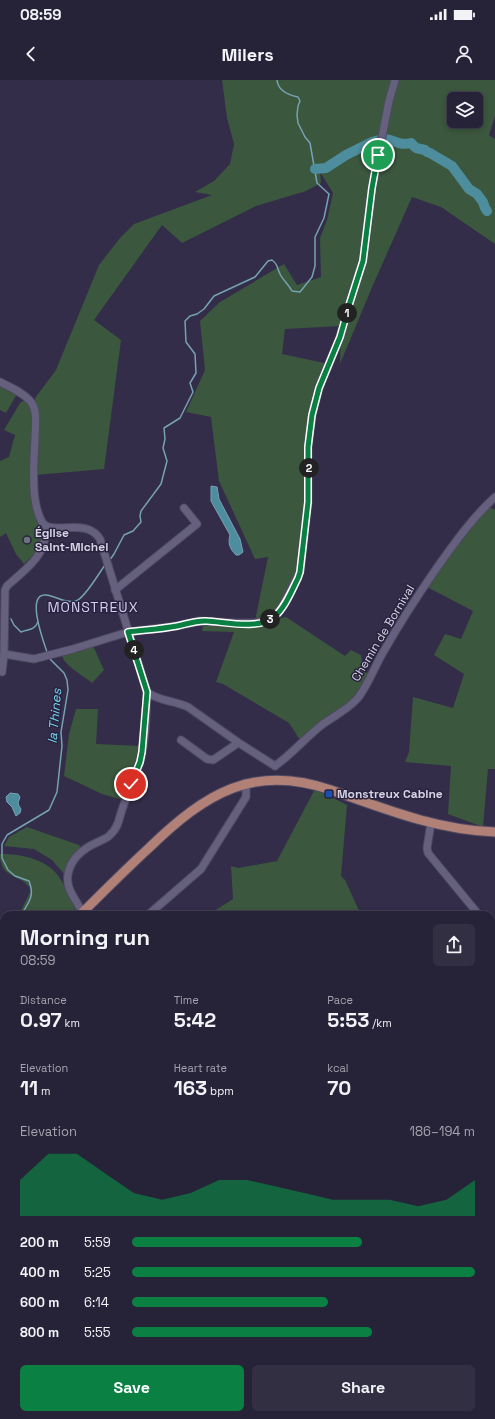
<!DOCTYPE html>
<html lang="en">
<head>
<meta charset="utf-8">
<style>
  body { margin:0; font-family:"Space Grotesk",sans-serif; background:#322f43; color:#f1f3f6; height:100vh; display:flex; flex-direction:column; font-size:15px; white-space:nowrap }
  * { box-sizing:border-box; margin:0 }
  p { font-size:13px; color:#a4a4ae }
  .icon { flex:none; width:22px; height:22px; fill:none; stroke:currentColor; stroke-width:2; stroke-linecap:round; stroke-linejoin:round }
  .map { position:relative; flex:1; overflow:hidden }
  .side { position:absolute; left:0px; top:831px; width:495px; height:508px; display:flex; flex-direction:column; background:#262238; border-radius:12px 12px 0 0; box-shadow:0 2px 6px #0003,0 0 0 1px #423f53 }
  .side>* { flex:none }
  .controls { position:absolute; left:447px; top:12px; display:grid; gap:8px }
  .controls a { display:grid; place-items:center; width:36px; height:36px; border-radius:6px; background:#262238; box-shadow:0 2px 6px #0003,0 0 0 1px #423f53; font-size:20px }
  .pin { position:absolute; display:grid; place-items:center; width:34px; height:34px; color:#fff; margin:-17px; border:2px solid #fff; border-radius:50%; box-shadow:0 1px 4px #0007 }
  .km { position:absolute; width:20px; height:20px; margin:-10px; border-radius:50%; background:#222; color:#fff; font-size:11px; line-height:20px; text-align:center }
  .round { display:grid; place-items:center; flex:none; width:42px; height:42px; border-radius:6px; background:#322f43 }
  .head { display:flex; align-items:center; justify-content:space-between; height:68px; padding:0 20px }
  h1 { font-size:22px; font-weight:700; line-height:30px }
  .stats { display:grid; grid-template-columns:repeat(3,1fr); gap:6px; height:68px; padding:4px 20px }
  .stats div { display:grid; align-content:center }
  .stats b { font-size:20px; font-weight:700 }
  .stats small { font-size:11px; font-weight:400 }
  .stats p { font-size:11px }
  .chart { height:112px; padding:8px 20px }
  .chart p { display:flex; justify-content:space-between }
  .chart svg { width:100%; height:72px; margin-top:4px; fill:#0b8043; opacity:.7 }
  .action { display:flex; gap:8px; margin-top:auto; padding:8px 20px }
  .action a { flex:1; height:46px; border-radius:6px; background:#0b8043; color:#fff; font-size:16px; font-weight:700; line-height:46px; text-align:center }
  .action a+a { background:#322f43; color:#f1f3f6 }
  ul { padding:0 20px; list-style:none; font-size:13px }
  li { display:grid; grid-template-columns:64px 48px 1fr; align-items:center; height:30px }
  li i { height:10px; border-radius:5px; background:#0b8043 }
  .status { display:flex; justify-content:space-between; align-items:center; height:28px; padding:0 20px; background:#262238; direction:ltr }
  .status svg { height:11px; fill:currentColor }
  header { display:flex; justify-content:space-between; align-items:center; height:52px; padding:0 20px; background:#262238; font-size:18px; font-weight:700 }
  .map>svg:first-child { display:block }
  .green { fill:#3b573d; fill-rule:evenodd }
  .water { fill:#4e8d9d; stroke:#76a2b2 }
  .lines { fill:none; stroke-linecap:round; stroke-linejoin:round }
  .stream { stroke:#76a2b2; stroke-width:1.5 }
  .river { stroke:#4e8d9d; stroke-width:10 }
  .minor-casing { stroke:#4f4a62; stroke-width:9 }
  .major-casing { stroke:#4f4a62; stroke-width:11 }
  .highway-casing { stroke:#4f4a62; stroke-width:12 }
  .minor { stroke:#66607f; stroke-width:7 }
  .major { stroke:#b18077; stroke-width:9 }
  .highway { stroke:#e39571; stroke-width:10 }
  .route-casing { stroke:#fff; stroke-width:8 }
  .route { stroke:#0b8043; stroke-width:5 }
  .worship-dot { fill:#6b7280; stroke:#29233f; stroke-width:1.5 }
  .transit-dot { fill:#1a4fb4; stroke:#29233f; stroke-width:1.5 }
  .labels { text-anchor:middle; stroke-width:3; stroke-linejoin:round; paint-order:stroke }
  .poi-label { font-size:12px; font-weight:bold; fill:#d5d2e4; stroke:#29233f; text-anchor:start }
  .street-label { font-size:12px; fill:#d5d2e4; stroke:#29233f }
  .water-label { font-size:13px; font-style:italic; fill:#75d8f1; stroke:#29233f }
  .quarter-label { font-size:14px; letter-spacing:1px; fill:#d5cff3; stroke:#29233f }
</style>
</head>
<body>
<div class="status"><b>08:59</b><svg viewBox="0 0 49 12"><path d="M0 12V9h3v3zM5 12V6h3v6zM10 12V3h3v9zM15 12V0h3v12zM26 1h20v11H26zM47 4h2v5h-2z"/></svg></div>
<header><svg class="icon" aria-label="back" viewBox="0 0 24 24"><path d="M15 5l-7 7 7 7"/></svg>Milers<svg class="icon" aria-label="person" viewBox="0 0 24 24"><circle cx="12" cy="8" r="4"/><path d="M4 21q1-7 8-7t8 7"/></svg></header>
<div class="map">
<svg width="495" height="1339" viewBox="0 0 495 1339">
  <rect width="100%" height="100%" fill="#332d4a"/>
  <g class="green">
    <path d="M222 0H495V36L489 55 495 59V164L441 127 412 117 373 205 340 284 341 246 285 249 282 274 324 283 326 287 311 331 307 413 297 497 273 536 255 541 268 477 255 479 219 401 211 337 186 332 205 290 200 241 220 222 284 184 297 205 321 197 320 158 327 140 333 113 320 92 321 103 306 111 256 126 182 163 162 145 94 240 121 260 104 389 35 395 38 337 35 318 56 290 99 185 120 158 134 144 212 115 195 112 214 101 230 84 234 64 227 38ZM454 19H476V41H454Z"/>
    <path d="M0 304 17 314 6 333 0 330Z"/>
    <path d="M23 321H26L32 328 33 416 35 433 41 453V459L39 466 35 473 24 484 16 474 6 453 0 457V381L9 377 15 355 4 350 20 323Z"/>
    <path d="M488 426 495 430V689H488L483 747 448 734 451 686 405 682 409 672 413 617 453 628 464 594 434 575 445 554 461 559 473 531 427 507 451 472Z"/>
    <path d="M286 537 345 576 351 570 361 575 363 592 369 593 355 618 346 627 300 660 289 643 223 604 216 602 234 552 202 551 204 543 237 548 267 545 274 540Z"/>
    <path d="M93 566 104 590 92 603C83 595 66 587 62 576Z"/>
    <path d="M76 629H98L96 664 141 666 123 720 102 714 64 696 69 654Z"/>
    <path d="M315 709 347 725 341 796 345 800 361 835H208L233 819 231 786 238 788 277 781Z"/>
    <path d="M27 747 79 765 81 769 71 778 65 795 52 780 34 769 4 766 9 757Z"/>
    <path d="M0 774C22 774 49 779 61 800 67 810 71 821 76 831L73 835H19L31 810C23 793 0 801 0 774Z"/>
    <path d="M0 858 4 859V917L0 920Z"/>
    <path d="M0 962 4 964V1006L0 1008Z"/>
    <path d="M491 1201 495 1204V1243L491 1240Z"/>
    <path d="M4 1234V1317L0 1309V1235Z"/>
    <path d="M491 1289 495 1292V1319L491 1316Z"/>
  </g>
  <g class="water">
    <path d="M211 406 217 407 219 419 240 459 243 472 239 475H236C229 468 228 463 230 455L211 421Z"/>
    <path d="M10 713 18 714 20 717 18 723 19 726 21 729 20 733 16 736 12 727 7 722 6 717Z"/>
    <path d="M422 1335H452L453 1339H431Z"/>
  </g>
  <g class="lines">
    <g class="stream">
      <path d="M109 481 114 474 124 455 133 451 141 442 140 436 141 431 161 404 167 381 163 368 165 359 164 348 180 338 193 312 190 303 196 293 195 274 186 262 185 241 190 236 197 234 204 229 214 216 255 197 268 181 272 180C278 184 277 188 280 194 283 200 288 204 292 211L300 212 312 197 315 186V157L324 138 329 114 317 103 310 63 305 57 298 43 297 35 298 26 300 21 298 17C288 15 278 11 277 0"/>
      <path d="M11 539 14 545 21 552C28 549 34 551 38 542"/>
      <path d="M47 572C44 563 25 513 46 515 56 516 66 524 76 521 85 518 99 493 105 485"/>
      <path d="M21 835C29 822 35 816 29 801L15 796 8 790 2 778V764L7 755 49 730 57 712 62 666 61 652 68 610 67 600 64 593 49 578"/>
      <path d="M0 873 4 865"/>
      <path d="M491 1236 495 1240"/>
      <path d="M491 1303 495 1306"/>
    </g>
    <g class="river">
      <path d="M384 59C397 60 398 66 411 63L416 68 425 70 427 72 430 73 452 86 469 109 477 114 483 122 485 128 487 131"/>
      <path d="M315 89 326 88 346 75 372 62 379 60"/>
    </g>
    <defs>
      <g id="minor">
        <path d="M0 302C10 307 24 313 31 322 38 331 35 347 35 358 34 382 30 421 42 442 51 457 86 436 100 459L147 612C158 621 175 621 188 627L239 663 275 686"/>
        <path d="M115 510 197 444 184 428"/>
        <path d="M4 574 34 579 73 569 128 552 177 546 200 541 234 543H256L274 537 281 529 300 492 308 422V367L312 335 319 308 340 257 350 222 363 181 372 108 389 21 395 0"/>
        <path d="M2 592 4 574 5 510 7 506C19 495 37 482 43 466 45 460 46 453 47 447"/>
        <path d="M181 660 207 679 213 680 238 663"/>
        <path d="M275 686C292 674 306 657 323 644 334 636 347 630 357 619 368 606 376 583 385 569 401 541 418 515 436 489 454 464 472 438 495 417"/>
        <path d="M431 743 427 768 428 773 479 835"/>
        <path d="M83 835C78 820 65 811 68 794 71 778 84 768 98 762 102 760 108 758 111 754 119 747 119 737 123 727 128 712 136 697 140 681 146 659 146 635 147 612"/>
        <path d="M148 835 201 789 246 717V703"/>
        <path d="M491 849 495 854"/>
        <path d="M491 1084 495 1085"/>
        <path d="M0 1313 4 1322"/>
        <path d="M10 1335 11 1339"/>
        <path d="M192 1335 200 1339"/>
        <path d="M133 1339 154 1335"/>
      </g>
      <g id="major">
        <path d="M80 835C103 812 126 789 150 767 205 714 253 683 331 710 385 729 437 750 495 752"/>
        <path d="M0 927 4 921"/>
      </g>
      <g id="highway">
        <path d="M0 930 4 932"/>
        <path d="M0 952 4 954"/>
        <path d="M491 1251 495 1254"/>
        <path d="M491 1278 495 1282"/>
      </g>
    </defs>
    <use href="#minor" class="minor-casing"/>
    <use href="#major" class="major-casing"/>
    <use href="#highway" class="highway-casing"/>
    <use href="#minor" class="minor"/>
    <use href="#major" class="major"/>
    <use href="#highway" class="highway"/>
  </g>
  <g class="lines">
    <defs>
      <path id="route" d="M131 704 140 682 142 672 147 612 128 552C145 550 161 549 177 546 187 544 197 540 207 541 226 542 258 550 274 537 285 528 292 510 298 498L300 492 308 422V367L312 335 319 308 340 257 350 222 363 181 372 108 378 75"/>
    </defs>
    <use href="#route" class="route-casing"/>
    <use href="#route" class="route"/>
  </g>
  <circle class="worship-dot" cx="27" cy="460" r="4"/>
  <rect class="transit-dot" x="325" y="710" width="8" height="8" rx="2"/>
  <g class="labels">
    <g class="poi-label">
      <text x="35" y="457">Église<tspan x="35" dy="14">Saint-Michel</tspan></text>
      <text x="337" y="718">Monstreux Cabine</text>
    </g>
    <g class="street-label">
      <text transform="translate(383 553) rotate(-59)" y="4">Chemin de Bornival</text>
    </g>
    <g class="water-label">
      <text transform="translate(54 636) rotate(-85)" y="5">la Thines</text>
    </g>
    <g class="quarter-label">
      <text x="93" y="532">MONSTREUX</text>
    </g>
  </g>
</svg>
<div class="controls">
<a><svg class="icon" aria-label="layers" viewBox="0 0 24 24"><path d="M12 4l9 5-9 5-9-5zM3 14l9 5 9-5"/></svg></a>
</div>
<div class="pin" style="left:378px;top:75px;background:#1e9e55"><svg class="icon" aria-label="arrive" viewBox="0 0 24 24"><path d="M6 21V4h12l-3 4 3 4H6"/></svg></div>
<div class="pin" style="left:131px;top:704px;background:#d93025"><svg class="icon" aria-label="check" viewBox="0 0 24 24"><path d="M5 12l5 5 9-10"/></svg></div>
<b class="km" style="left:347px;top:233px">1</b>
<b class="km" style="left:309px;top:388px">2</b>
<b class="km" style="left:270px;top:539px">3</b>
<b class="km" style="left:134px;top:570px">4</b>
<section class="side">
<div class="head"><div><h1>Morning run</h1><p>08:59</p></div><a class="round"><svg class="icon" aria-label="share" viewBox="0 0 24 24"><path d="M12 15V3M7 8l5-5 5 5M5 13v7h14v-7"/></svg></a></div>
<div class="stats">
<div><p>Distance</p><b>0.97<small> km</small></b></div>
<div><p>Time</p><b>5:42</b></div>
<div><p>Pace</p><b>5:53<small> /km</small></b></div>
</div>
<div class="stats">
<div><p>Elevation</p><b>11<small> m</small></b></div>
<div><p>Heart rate</p><b>163<small> bpm</small></b></div>
<div><p>kcal</p><b>70</b></div>
</div>
<div class="chart"><p><span>Elevation</span>186–194 m</p>
<svg viewBox="0 0 160 44" preserveAspectRatio="none"><path d="M0 44V22L10 6L20 6L30 18L40 30L50 34L60 30L70 22L80 22L90 26L100 30L110 34L120 34L130 34L140 38L150 34L160 22V44z"/></svg>
</div>
<ul>
<li><b>200 m</b>5:59<i style="width:67%"></i></li>
<li><b>400 m</b>5:25<i style="width:100%"></i></li>
<li><b>600 m</b>6:14<i style="width:57%"></i></li>
<li><b>800 m</b>5:55<i style="width:70%"></i></li>
</ul>
<div class="action"><a>Save</a><a>Share</a></div>
</section>
</div>
</body>
</html>
